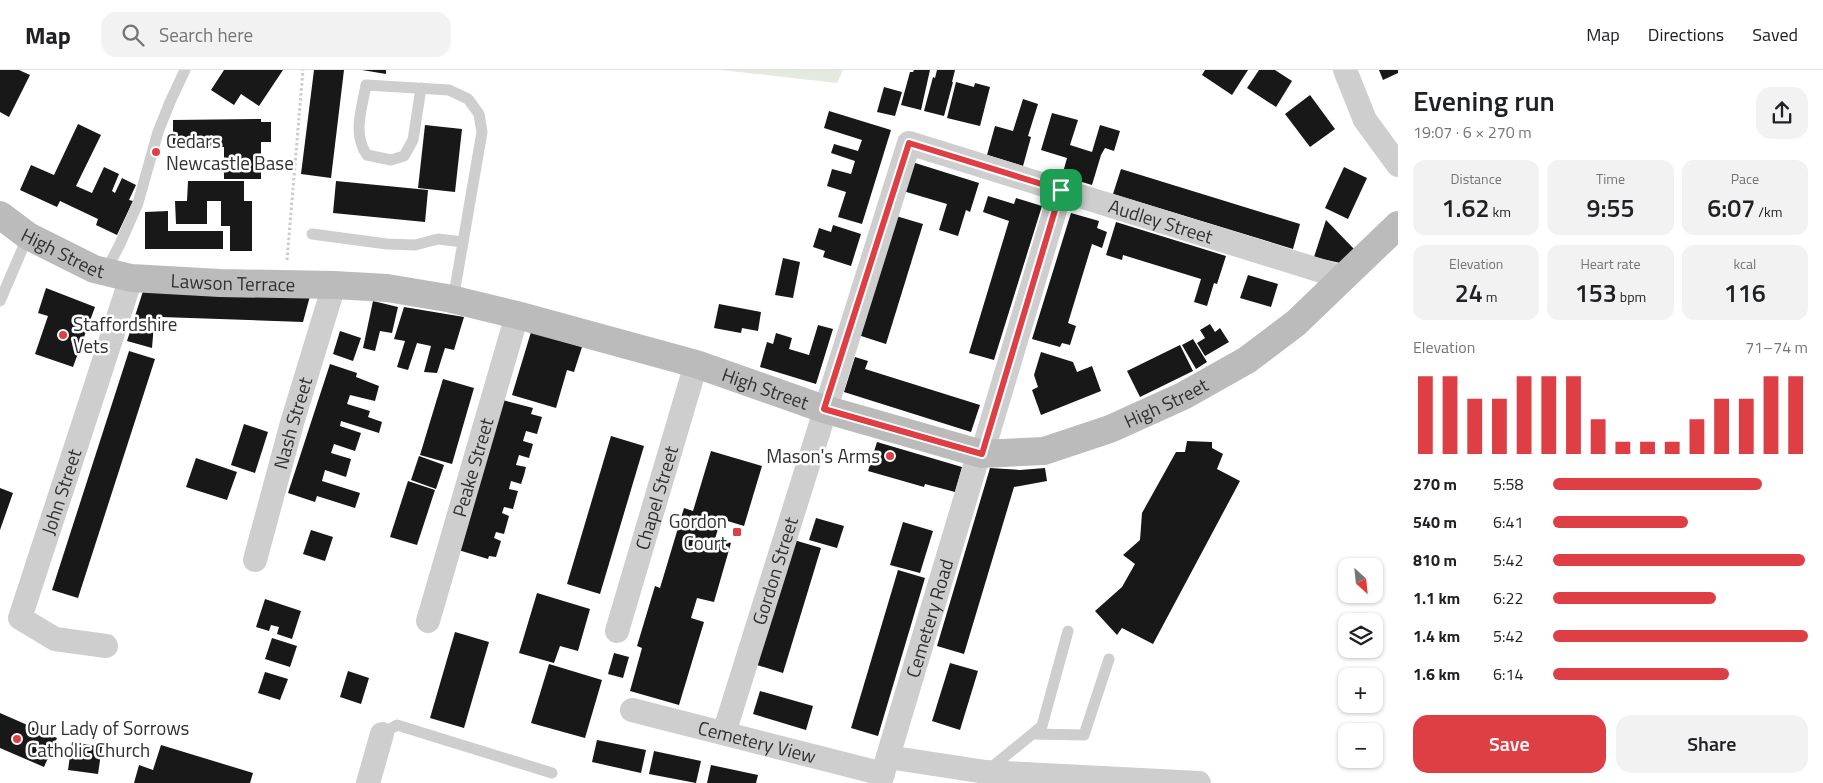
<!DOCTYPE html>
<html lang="en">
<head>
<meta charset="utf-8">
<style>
  body { margin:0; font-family:"Titillium Web",sans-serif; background:#f2f2f2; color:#202124; height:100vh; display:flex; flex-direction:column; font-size:19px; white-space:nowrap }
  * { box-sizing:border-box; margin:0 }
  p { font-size:16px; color:#757577 }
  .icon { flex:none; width:28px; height:28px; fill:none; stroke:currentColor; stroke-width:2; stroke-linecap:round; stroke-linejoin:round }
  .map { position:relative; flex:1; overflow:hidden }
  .drawer { display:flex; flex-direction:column; background:#fff; width:425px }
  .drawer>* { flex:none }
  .needle { width:32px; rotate:153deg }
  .buttons { position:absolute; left:1338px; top:488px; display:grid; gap:10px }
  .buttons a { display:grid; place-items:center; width:45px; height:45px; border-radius:10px; background:#fff; box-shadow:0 1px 4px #0004; font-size:25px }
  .pin { position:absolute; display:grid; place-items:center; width:42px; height:42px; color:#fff; margin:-21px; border-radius:10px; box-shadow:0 2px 8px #0006 }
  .round { display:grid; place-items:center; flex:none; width:52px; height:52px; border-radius:15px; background:#f2f2f2 }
  .headline { display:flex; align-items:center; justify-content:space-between; height:85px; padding:0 15px }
  h1 { font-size:28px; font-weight:600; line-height:38px }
  .stats { display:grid; grid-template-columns:repeat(3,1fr); gap:8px; height:85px; padding:5px 15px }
  .stats div { display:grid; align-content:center; border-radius:12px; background:#f2f2f2; text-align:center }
  .stats b { font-size:25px; font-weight:600 }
  .stats small { font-size:14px; font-weight:400 }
  .stats p { font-size:14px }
  .chart { height:140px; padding:10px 15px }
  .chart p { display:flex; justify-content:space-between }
  .chart svg { width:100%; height:90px; margin-top:5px; stroke:#dd3f45; stroke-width:6 }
  .cta { display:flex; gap:10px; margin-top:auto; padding:10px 15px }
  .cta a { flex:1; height:58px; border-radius:15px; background:#dd3f45; color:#fff; font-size:20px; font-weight:600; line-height:58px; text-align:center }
  .cta a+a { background:#f2f2f2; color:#202124 }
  ul { padding:0 15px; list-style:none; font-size:16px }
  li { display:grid; grid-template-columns:80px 60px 1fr; align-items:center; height:38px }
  li i { height:12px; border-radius:6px; background:#dd3f45 }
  header { display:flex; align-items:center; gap:30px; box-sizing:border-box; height:70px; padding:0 25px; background:#fff; border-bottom:1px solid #e0e0e0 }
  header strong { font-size:24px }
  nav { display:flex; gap:28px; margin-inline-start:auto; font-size:18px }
  .search { width:350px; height:45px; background:#f2f2f2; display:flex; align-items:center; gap:12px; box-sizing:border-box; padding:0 18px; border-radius:15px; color:#757577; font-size:19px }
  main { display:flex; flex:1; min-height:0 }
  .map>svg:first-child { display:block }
  .green { fill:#e4eadd }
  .building { fill:#181818 }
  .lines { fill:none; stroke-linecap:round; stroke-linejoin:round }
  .path { stroke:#cbcbcb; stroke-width:3; stroke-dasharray:2.5 2.5; stroke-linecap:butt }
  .lane { stroke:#cecece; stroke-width:11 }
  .street { stroke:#cecece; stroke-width:24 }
  .secondary { stroke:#bbb; stroke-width:28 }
  .route-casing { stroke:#fff; stroke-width:10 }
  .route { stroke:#dd3f45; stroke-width:6 }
  .poi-dot { fill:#dd3f45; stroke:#fff; stroke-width:2 }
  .labels { text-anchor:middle; stroke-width:5; stroke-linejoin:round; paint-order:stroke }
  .poi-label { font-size:19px; fill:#313131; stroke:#fff; text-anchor:start }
  .street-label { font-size:19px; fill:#313131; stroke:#fff }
</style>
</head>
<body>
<header>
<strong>Map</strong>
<div class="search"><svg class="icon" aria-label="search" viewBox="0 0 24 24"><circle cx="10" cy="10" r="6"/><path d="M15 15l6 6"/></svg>Search here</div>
<nav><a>Map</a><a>Directions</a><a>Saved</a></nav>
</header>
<main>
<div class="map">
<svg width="1398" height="713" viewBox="0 0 1398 713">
  <rect width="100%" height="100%" fill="#fff"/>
  <path class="green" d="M721 0H843L837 13Z"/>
  <g class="building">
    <path d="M0 0H19L30 5 9 47 0 42Z"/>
    <path d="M224 0H283L259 36 241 24 234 35 211 20Z"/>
    <path d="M314 0H344L331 108 301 104Z"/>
    <path d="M362 0H386V4Z"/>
    <path d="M914 0H930L921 40 901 35 910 2H913Z"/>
    <path d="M937 0H955L952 12H953L944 46 924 41 933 7 935 8Z"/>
    <path d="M1205 0H1248L1232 25 1202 5Z"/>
    <path d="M1259 0H1275L1292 11 1276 37 1247 18Z"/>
    <path d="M1379 0H1398V3L1383 10Z"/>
    <path d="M956 12 974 17 975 13 990 17 980 56 947 48Z"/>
    <path d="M884 17 902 22 895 46 877 42Z"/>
    <path d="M1310 25 1335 59 1310 77 1285 44Z"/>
    <path d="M1023 29 1038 34 1028 66 1031 67 1023 96 987 85 995 56 1013 61Z"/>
    <path d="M829 41 891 60 862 154 838 147 846 122 827 116 832 99 851 104 855 91 831 83 834 74 858 81 862 70 824 58Z"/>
    <path d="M1052 43 1078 50 1070 75 1092 82 1100 55 1120 61 1114 81 1105 78 1101 85 1092 115 1062 106 1067 88 1041 80Z"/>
    <path d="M261 49V52H271V72H261V109H224V77H173V50Z"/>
    <path d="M78 54 101 65 76 116 92 123 104 97 119 104 112 121 115 123 122 108 136 115 129 130 133 131 117 165 96 155 98 149 60 131 57 137 20 120 31 95 54 105Z"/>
    <path d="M425 55 462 59 455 122 418 118Z"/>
    <path d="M912 92 979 113 970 142 966 140 958 166 939 160 947 134 903 121Z"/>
    <path d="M1344 97 1367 108 1348 149 1325 138Z"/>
    <path d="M1121 99 1300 154 1293 179 1113 124Z"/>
    <path d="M188 111H244V131H252V181H230V156H221V131H207V154H176L175 131H187Z"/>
    <path d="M336 111 428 120 425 152 333 143Z"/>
    <path d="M988 126 1014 134 1016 128 1042 136 994 290 969 283 1009 151 983 142Z"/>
    <path d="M168 141V161H223V179H145V142Z"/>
    <path d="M1071 143 1099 151 1097 158 1107 162 1102 178 1092 174 1068 253 1076 256 1070 275 1062 273 1060 277 1032 269Z"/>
    <path d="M896 146 923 154 886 274 858 265Z"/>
    <path d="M1326 150 1354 179 1340 193 1314 187Z"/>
    <path d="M1116 152 1226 186 1217 214 1214 213 1207 236 1194 232 1201 209 1123 185 1122 190 1106 185Z"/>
    <path d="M833 155 861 164 851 196 823 187 825 181 813 177 819 158 831 162Z"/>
    <path d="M783 188 800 192 793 228 775 225Z"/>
    <path d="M1248 205 1278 214 1271 237 1240 228Z"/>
    <path d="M46 218 95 237 73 297 35 284 48 246 38 243Z"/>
    <path d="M144 218 310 226 303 252 161 247V254H154L152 278 127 271Z"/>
    <path d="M373 231 398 237 392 263 380 261 375 281 363 278Z"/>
    <path d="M719 234 761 242 758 261 742 258 741 263 714 258Z"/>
    <path d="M404 237 464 247 454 280 445 278 437 303 424 302 431 276 417 273 408 300 397 297 405 271 394 269Z"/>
    <path d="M1210 254 1215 262 1220 258 1229 272 1205 286 1197 273 1205 268 1200 260Z"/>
    <path d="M818 255 833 259 816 314 760 297 767 272 773 274 776 263 792 268 789 279 809 285Z"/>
    <path d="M340 261 361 268 353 291 333 284Z"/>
    <path d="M531 262 582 277 574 302 567 300 556 338 512 325Z"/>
    <path d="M1193 269 1207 292 1196 299 1182 275Z"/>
    <path d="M1180 275 1193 301 1140 327 1127 301Z"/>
    <path d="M129 281 155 289 78 528 52 520Z"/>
    <path d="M1041 282 1073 292 1077 302 1092 296 1101 321 1041 345 1032 320 1038 317 1034 305Z"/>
    <path d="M855 287 868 291 865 299 980 335 971 362 844 322Z"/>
    <path d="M330 294 357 303 356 307 379 316 375 331 350 325 347 334 370 341 368 347 382 352 379 363 341 351 340 356 361 363 355 381 334 374 331 383 351 389 346 407 325 400 322 411 360 423 355 438 317 426 315 432 288 423Z"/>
    <path d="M443 309 474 318 452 394 420 385Z"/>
    <path d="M499 329 533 338 531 344 542 347 537 364 526 361 523 371 533 374 529 388 519 385 516 395 526 397 524 405 521 414 511 411 509 419 518 421 513 439 504 437 502 443 509 446 504 464 496 462 494 468 501 471 496 487 489 486 488 489 455 479Z"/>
    <path d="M244 354 268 362 255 403 231 395Z"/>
    <path d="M611 366 644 376 600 524 567 514Z"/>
    <path d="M1187 371 1212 372V378L1223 384 1217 399 1240 411 1153 574 1122 558 1117 565 1095 541 1122 517 1135 494 1123 485 1140 470 1142 443 1176 382H1185Z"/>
    <path d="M877 372 962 397 955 422 925 414 924 417 868 401Z"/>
    <path d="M711 381 762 396 744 456 721 449 715 469 731 473 714 532 697 528 691 548 704 552 679 635 630 621 642 578 637 576 655 516 660 518 684 438 693 441Z"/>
    <path d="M419 386 444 395 436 419 411 410Z"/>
    <path d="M196 388 237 402 227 430 186 417Z"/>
    <path d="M990 398 1020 400 1045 398 1047 411 1014 417 964 584 937 576Z"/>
    <path d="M408 411 435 420 417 475 390 467Z"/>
    <path d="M0 418 13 423 0 460Z"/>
    <path d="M816 448 844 456 837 478 809 470Z"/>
    <path d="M903 452 933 461 920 503 890 495Z"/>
    <path d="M311 460 333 467 325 491 303 484Z"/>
    <path d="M794 470 821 478 783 603 757 595Z"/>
    <path d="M898 500 925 508 878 666 851 658Z"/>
    <path d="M537 523 590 539 578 581 560 576 554 593 519 583Z"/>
    <path d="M265 529 301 541 292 569 277 564 279 557 271 555 269 561 256 557Z"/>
    <path d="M455 562 489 572 464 658 430 648Z"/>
    <path d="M272 568 297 576 290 597 265 589Z"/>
    <path d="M614 583 629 587 623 608 608 604Z"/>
    <path d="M950 593 978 601 960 660 932 651Z"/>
    <path d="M549 594 602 610 585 668 531 653Z"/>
    <path d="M348 601 369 608 361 634 340 627Z"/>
    <path d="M265 602 288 609 280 630 258 623Z"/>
    <path d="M760 621 813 636 806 660 753 644Z"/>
    <path d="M0 643 57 668 44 697 0 678Z"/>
    <path d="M597 670 646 680 641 703 592 692Z"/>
    <path d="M72 672 102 677 98 704 68 700Z"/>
    <path d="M161 675 253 703 250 713H134L139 695 153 700Z"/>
    <path d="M654 681 701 691 696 713 649 704Z"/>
    <path d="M711 695 758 705 756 713H707Z"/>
  </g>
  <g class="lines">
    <path class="path" d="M287 190 303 0"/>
    <g class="lane">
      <path d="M421 18 413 70 404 86 391 90 367 85C352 64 362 38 366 15L449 20 468 29 479 44 482 62 453 230"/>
      <path d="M312 164 387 174 415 175 438 169 463 172"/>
      <path d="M106 201 120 174 138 133 158 62 170 32 185 0"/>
      <path d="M0 231 28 166"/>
      <path d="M382 664 397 655 552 703"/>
      <path d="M1033 664 1084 665 1109 589"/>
      <path d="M987 701 1042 656 1068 561"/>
    </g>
    <g class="street">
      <path d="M1345 0 1365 50 1398 95"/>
      <path d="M982 384 1061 120"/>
      <path id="s1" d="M255 490 292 353 334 215"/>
      <path id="s2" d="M428 551 517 245"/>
      <path id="s3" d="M617 561 696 294"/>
      <path id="s4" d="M106 576 55 569 20 548 131 208"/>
      <path id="s5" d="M632 640 883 704"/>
      <path id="s6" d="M724 663 909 73 1344 208"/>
      <path d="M888 687 986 702 1199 713"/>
      <path d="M368 713 382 664"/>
      <path id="s7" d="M880 713 979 383"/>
    </g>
    <path class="secondary" id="s8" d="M0 145 28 166 94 199 131 208 220 213 334 215 387 218 447 228 517 245 696 294 824 339 982 384 1044 381 1110 359 1183 326 1247 290 1296 253 1398 155"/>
  </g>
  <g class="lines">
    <defs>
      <path id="route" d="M909 73 1061 120 982 384 824 339Z"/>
    </defs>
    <use href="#route" class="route-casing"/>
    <use href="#route" class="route"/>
  </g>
  <g class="poi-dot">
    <circle cx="156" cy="82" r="5"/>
    <circle cx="63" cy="265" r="5"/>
    <circle cx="890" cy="386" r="5"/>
    <rect x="732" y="457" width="10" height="10" rx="2.5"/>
    <circle cx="17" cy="669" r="5"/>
  </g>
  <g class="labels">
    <g class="poi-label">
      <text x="166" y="78">Cedars<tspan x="166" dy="22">Newcastle Base</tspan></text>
      <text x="73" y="261">Staffordshire<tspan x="73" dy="22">Vets</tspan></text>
      <text x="880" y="393" text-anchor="end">Mason's Arms</text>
      <text x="727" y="458" text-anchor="end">Gordon<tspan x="727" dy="22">Court</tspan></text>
      <text x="27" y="665">Our Lady of Sorrows<tspan x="27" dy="22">Catholic Church</tspan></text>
    </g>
    <g class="street-label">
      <text dy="7" stroke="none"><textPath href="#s6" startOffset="882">Audley Street</textPath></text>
      <text dy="7" stroke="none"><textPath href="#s8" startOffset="74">High Street</textPath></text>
      <text dy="7" stroke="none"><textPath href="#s8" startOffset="249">Lawson Terrace</textPath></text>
      <text dy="7" stroke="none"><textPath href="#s8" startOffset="795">High Street</textPath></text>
      <text dy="7" stroke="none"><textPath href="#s8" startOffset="1215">High Street</textPath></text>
      <text dy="7" stroke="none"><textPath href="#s1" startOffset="142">Nash Street</textPath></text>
      <text dy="7" stroke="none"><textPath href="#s2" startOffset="160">Peake Street</textPath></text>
      <text dy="7" stroke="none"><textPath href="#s4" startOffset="225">John Street</textPath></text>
      <text dy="7" stroke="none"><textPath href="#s3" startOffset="139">Chapel Street</textPath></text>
      <text dy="7" stroke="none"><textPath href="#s6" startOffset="170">Gordon Street</textPath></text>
      <text dy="7" stroke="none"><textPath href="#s7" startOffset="172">Cemetery Road</textPath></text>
      <text dy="7" stroke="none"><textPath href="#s5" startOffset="129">Cemetery View</textPath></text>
    </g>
  </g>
</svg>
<div class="buttons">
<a><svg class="needle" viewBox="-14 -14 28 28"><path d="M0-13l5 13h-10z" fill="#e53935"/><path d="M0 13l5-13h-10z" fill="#757577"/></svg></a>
<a><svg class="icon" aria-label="layers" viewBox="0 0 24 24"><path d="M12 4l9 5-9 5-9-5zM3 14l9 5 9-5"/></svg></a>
<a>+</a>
<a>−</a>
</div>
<div class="pin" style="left:1061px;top:120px;background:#1e9e55"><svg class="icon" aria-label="arrive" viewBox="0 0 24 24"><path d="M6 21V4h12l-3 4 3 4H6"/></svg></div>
</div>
<section class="drawer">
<div class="headline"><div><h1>Evening run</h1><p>19:07 · 6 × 270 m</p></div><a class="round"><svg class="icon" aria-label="share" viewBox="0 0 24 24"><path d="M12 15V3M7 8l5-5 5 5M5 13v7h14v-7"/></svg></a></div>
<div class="stats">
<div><p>Distance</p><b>1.62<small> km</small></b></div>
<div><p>Time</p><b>9:55</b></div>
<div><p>Pace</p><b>6:07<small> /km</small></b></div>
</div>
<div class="stats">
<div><p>Elevation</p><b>24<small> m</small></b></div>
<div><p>Heart rate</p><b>153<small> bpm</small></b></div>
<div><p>kcal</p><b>116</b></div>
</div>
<div class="chart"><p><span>Elevation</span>71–74 m</p>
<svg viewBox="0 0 160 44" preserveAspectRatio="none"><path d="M5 44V6M15 44V6M25 44V17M35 44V17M45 44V6M55 44V6M65 44V6M75 44V27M85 44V38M95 44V38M105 44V38M115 44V27M125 44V17M135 44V17M145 44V6M155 44V6"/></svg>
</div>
<ul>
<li><b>270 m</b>5:58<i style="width:82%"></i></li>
<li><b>540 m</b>6:41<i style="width:53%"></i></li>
<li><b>810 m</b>5:42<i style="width:99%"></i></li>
<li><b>1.1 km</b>6:22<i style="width:64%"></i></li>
<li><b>1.4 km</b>5:42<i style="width:100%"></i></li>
<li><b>1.6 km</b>6:14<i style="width:69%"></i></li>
</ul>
<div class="cta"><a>Save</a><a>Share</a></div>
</section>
</main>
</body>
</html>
